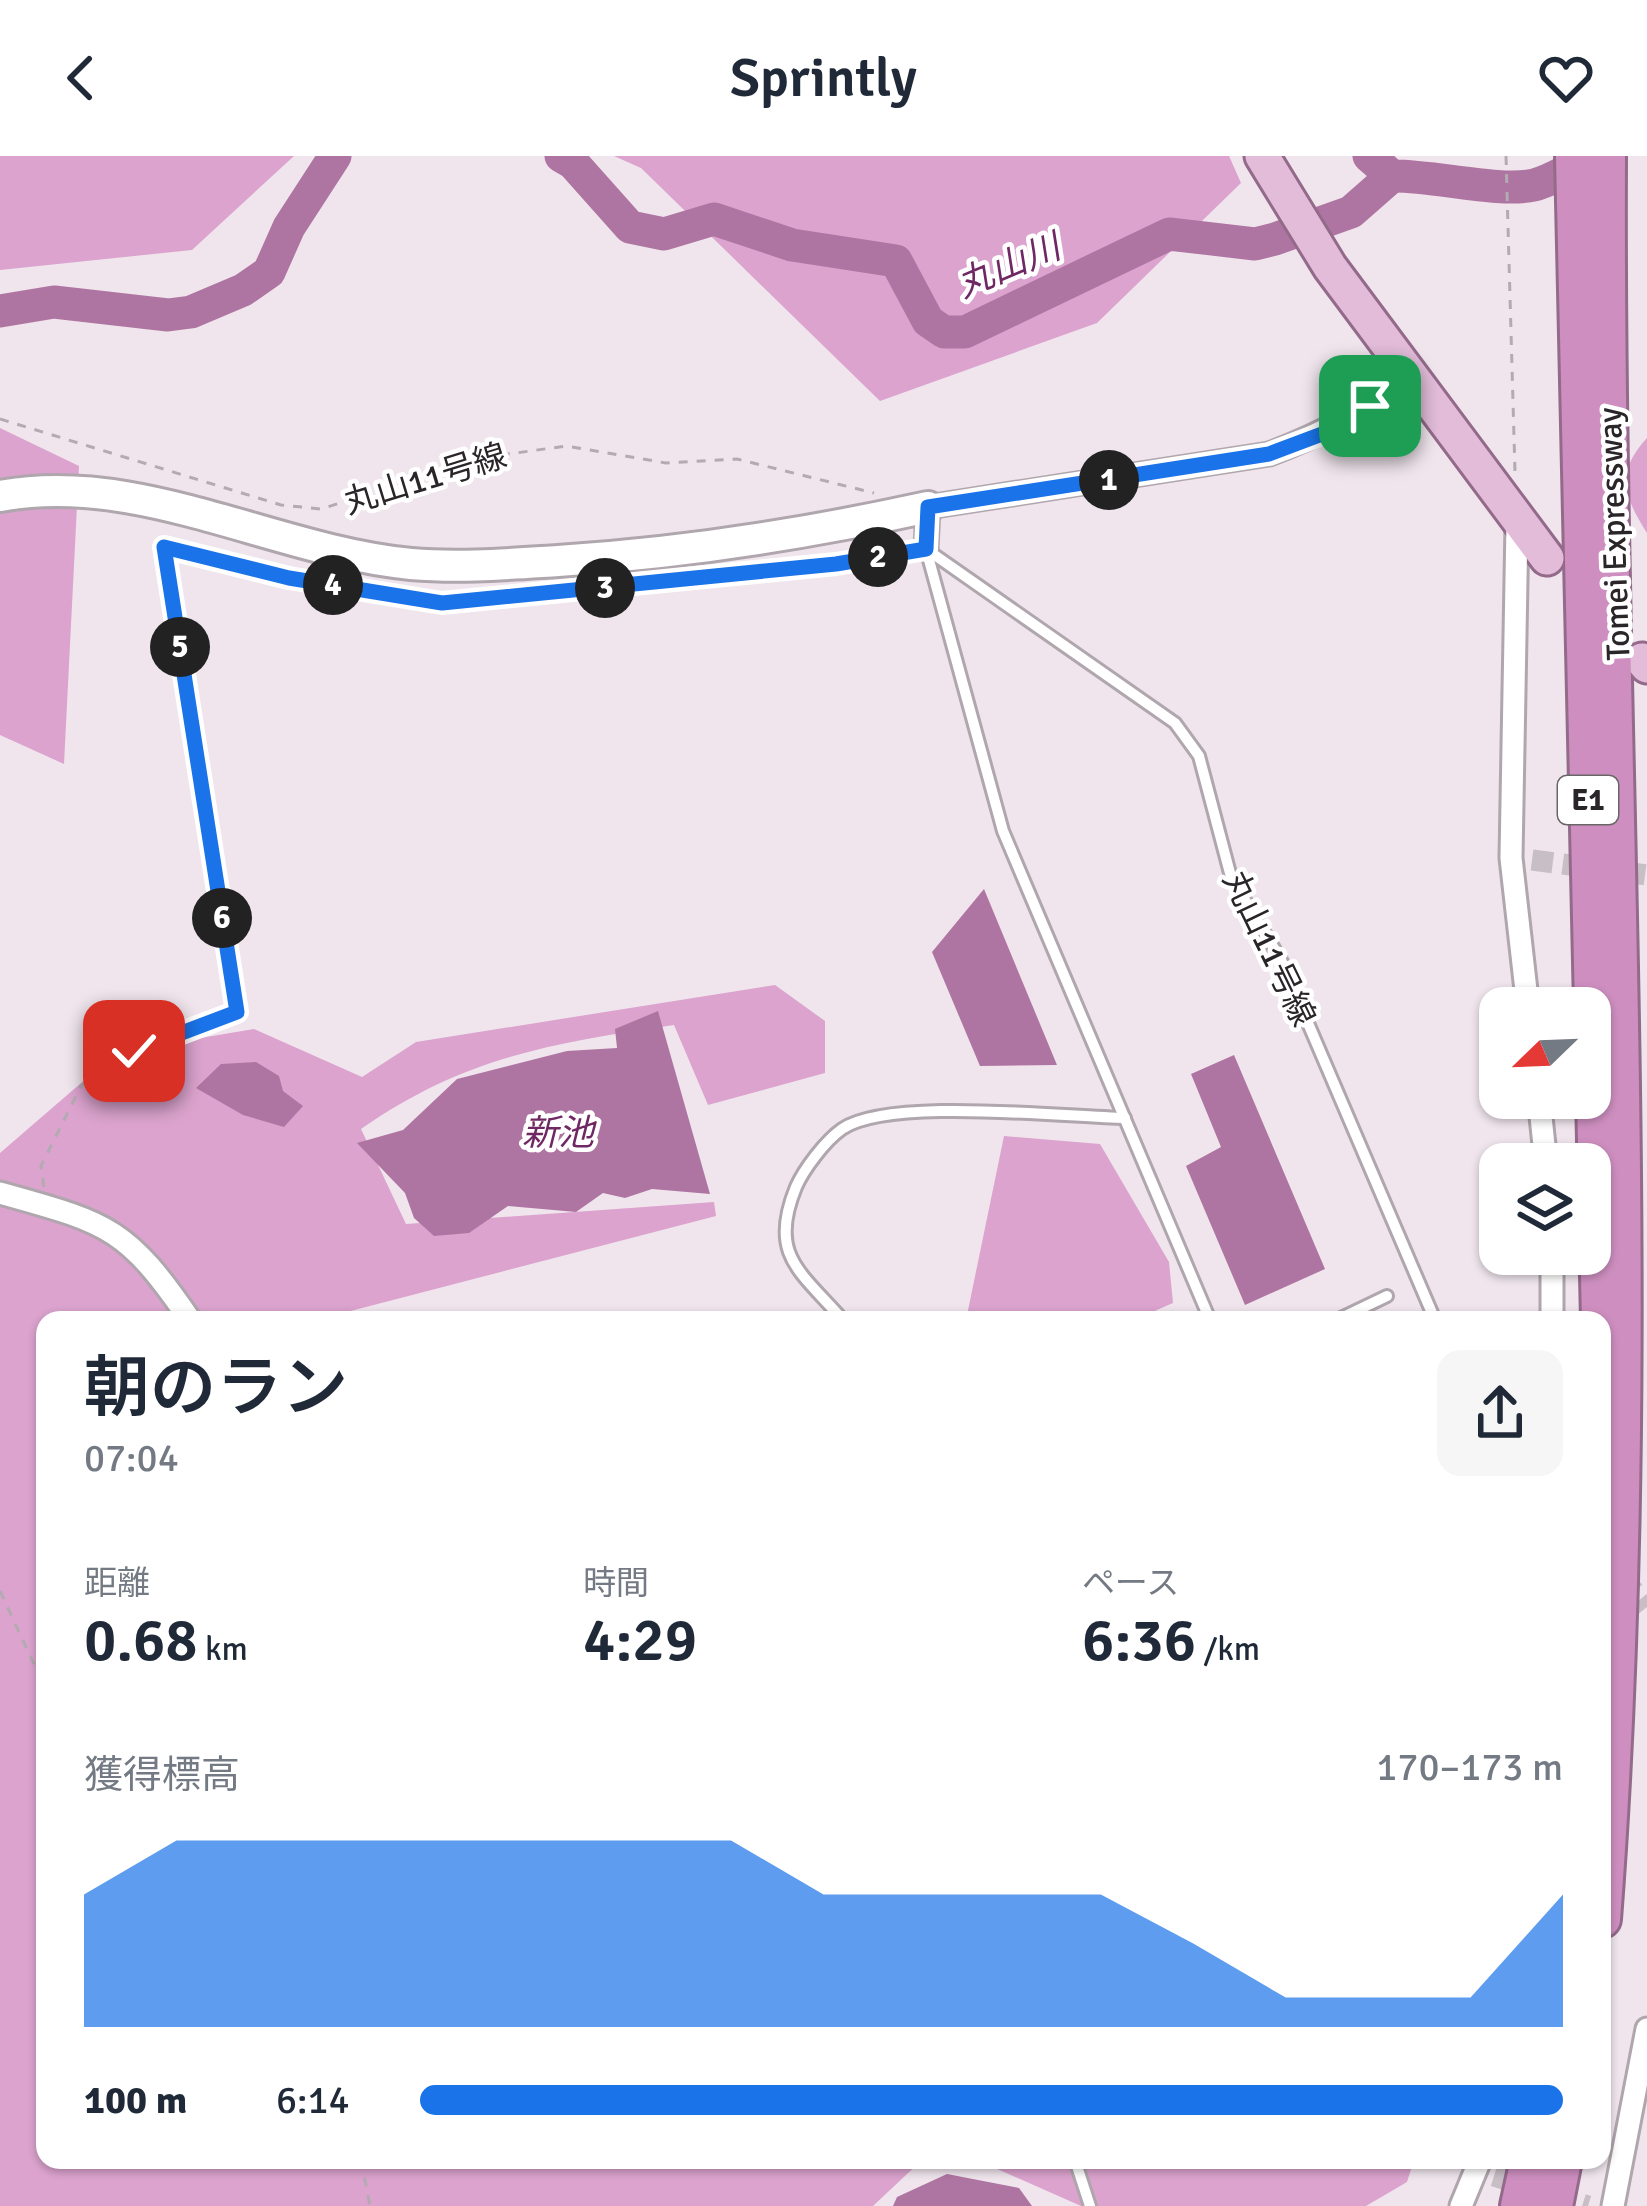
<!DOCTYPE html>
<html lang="ja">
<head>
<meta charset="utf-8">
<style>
  body { margin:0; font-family:Signika,"Noto Sans JP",sans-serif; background:#f6f6f7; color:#1f2937; height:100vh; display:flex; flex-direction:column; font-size:45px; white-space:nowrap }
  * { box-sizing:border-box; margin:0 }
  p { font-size:39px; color:#747a83 }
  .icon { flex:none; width:66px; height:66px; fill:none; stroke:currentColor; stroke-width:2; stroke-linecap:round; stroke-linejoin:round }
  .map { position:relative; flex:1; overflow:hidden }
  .drawer { position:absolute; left:36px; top:1155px; width:1575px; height:858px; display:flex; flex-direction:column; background:#fff; border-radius:24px; box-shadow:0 3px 9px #0004 }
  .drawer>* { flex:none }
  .needle { width:78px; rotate:247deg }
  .buttons { position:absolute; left:1479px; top:831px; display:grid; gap:24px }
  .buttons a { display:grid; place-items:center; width:132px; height:132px; border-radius:24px; background:#fff; box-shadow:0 3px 9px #0004; font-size:60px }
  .pin { position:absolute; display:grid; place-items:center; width:102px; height:102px; color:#fff; margin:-51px; border-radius:24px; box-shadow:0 6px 18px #0006 }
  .km { position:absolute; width:60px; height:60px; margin:-30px; border-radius:50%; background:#222; color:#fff; font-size:33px; line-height:60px; text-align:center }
  .round { display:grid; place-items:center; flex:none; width:126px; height:126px; border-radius:24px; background:#f6f6f7 }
  .summary { display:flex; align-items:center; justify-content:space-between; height:204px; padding:0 48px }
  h1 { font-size:66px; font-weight:600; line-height:90px }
  .metrics { display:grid; grid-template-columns:repeat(3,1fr); gap:18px; height:204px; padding:12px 48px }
  .metrics div { display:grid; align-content:center }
  .metrics b { font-size:60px; font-weight:600 }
  .metrics small { font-size:33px; font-weight:400 }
  .metrics p { font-size:33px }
  .chart { height:336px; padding:24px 48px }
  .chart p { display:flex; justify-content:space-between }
  .chart svg { width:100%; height:216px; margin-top:12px; fill:#1a73e8; opacity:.7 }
  ul { padding:0 48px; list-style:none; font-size:39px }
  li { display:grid; grid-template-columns:192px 144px 1fr; align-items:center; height:90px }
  li i { height:30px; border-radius:15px; background:#1a73e8 }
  header { display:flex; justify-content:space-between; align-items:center; height:156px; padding:0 48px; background:#fff; font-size:54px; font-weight:600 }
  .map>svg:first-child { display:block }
  .green { fill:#dba3ce }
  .water { fill:#af75a2 }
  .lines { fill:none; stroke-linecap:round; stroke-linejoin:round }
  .river { stroke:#af75a2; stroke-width:33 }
  .street-tunnel { stroke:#c8bfc6; stroke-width:21; stroke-dasharray:21 10; stroke-linecap:butt }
  .lane-casing { stroke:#b0a6ad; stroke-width:16 }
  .street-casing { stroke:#b0a6ad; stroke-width:27 }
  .secondary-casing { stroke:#b0a6ad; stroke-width:36 }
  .primary-casing { stroke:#946a8b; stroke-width:39 }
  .highway-casing { stroke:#946a8b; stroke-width:42 }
  .path { stroke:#b3abb1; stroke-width:3; stroke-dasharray:9 9; stroke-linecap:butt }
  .lane { stroke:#fff; stroke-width:10 }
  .street { stroke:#fff; stroke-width:21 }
  .secondary { stroke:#fff; stroke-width:30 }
  .primary { stroke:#e2bcd9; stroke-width:33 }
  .highway { stroke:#ce8fc0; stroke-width:36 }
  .route-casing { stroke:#fff; stroke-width:24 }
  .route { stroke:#1a73e8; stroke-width:15 }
  .labels { text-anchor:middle; stroke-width:9; stroke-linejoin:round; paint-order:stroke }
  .shield { fill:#fff; stroke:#696668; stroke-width:3 }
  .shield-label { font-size:30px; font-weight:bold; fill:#292528 }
  .street-label { font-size:33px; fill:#292528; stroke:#fff }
  .water-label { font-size:36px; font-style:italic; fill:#6f2863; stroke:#fff }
</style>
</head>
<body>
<header><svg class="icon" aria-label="back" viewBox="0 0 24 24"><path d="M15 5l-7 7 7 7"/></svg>Sprintly<svg class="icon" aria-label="heart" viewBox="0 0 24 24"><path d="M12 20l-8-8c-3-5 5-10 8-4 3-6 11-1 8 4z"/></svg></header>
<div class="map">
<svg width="1647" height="2050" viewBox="0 0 1647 2050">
  <rect width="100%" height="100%" fill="#f0e5ed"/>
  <g class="green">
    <path d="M0 0H294L192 94 0 114Z"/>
    <path d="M614 0H1229L1241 27 1097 167 880 245 641 12Z"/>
    <path d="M0 272 79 310 64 608 0 579Z"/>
    <path d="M1647 282V377C1624 341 1615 316 1647 282Z"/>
    <path d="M775 829 825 865V917L708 949 674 869C553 887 464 901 361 973L406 1068 714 1046 716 1060 316 1164H45V2004H922L873 2050H0V997L117 896 254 873 362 921 416 886Z"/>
    <path d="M1004 980 1100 988 1169 1106 1173 1147 1134 1164H966Z"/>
    <path d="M977 2004H1414L1407 2026 1366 2050H1081Z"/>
  </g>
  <g class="water">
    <path d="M984 733 1057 909 980 910 932 796Z"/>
    <path d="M658 855 710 1038 652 1033 625 1042 603 1037 576 1056 508 1050 469 1077 434 1080 414 1062 405 1037 357 987 403 974 457 923 567 895 617 892 615 873Z"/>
    <path d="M1234 899 1325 1113 1245 1149 1186 1010 1221 991 1191 918Z"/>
    <path d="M256 906 279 920 283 935 303 950 284 971 243 959 196 932 221 908Z"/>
    <path d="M947 2018 1019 2032 1032 2050H893L897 2041Z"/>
  </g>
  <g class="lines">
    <g class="river">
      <path d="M561 0 573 7 630 71 664 78 714 63 792 89 896 105 928 165 944 176H965L1169 78 1255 88 1275 83 1351 56 1392 20"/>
      <path d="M1369 0 1392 20C1432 19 1500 37 1534 29 1554 24 1576 9 1595 0"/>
      <path d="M0 155 54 146 168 159 191 156 243 134 269 116 289 71 335 0"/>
    </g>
    <g class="street-tunnel">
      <path d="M1532 704 1647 719"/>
      <path d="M1621 1419 1647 1451"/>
      <path d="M1494 2020 1588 2050"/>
    </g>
    <defs>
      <g id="lane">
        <path d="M926 393 1175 567 1199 600 1231 721 1281 804 1435 1164"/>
        <path d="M926 393 1003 675 1210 1164"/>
        <path d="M843 1164C800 1115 768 1099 796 1031 804 1013 825 985 842 973 889 941 1062 961 1125 962"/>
        <path d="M1337 1164 1387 1140"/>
        <path d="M1075 2004 1090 2050"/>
      </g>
      <g id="street">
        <path d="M1517 368 1511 702 1528 852"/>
        <path d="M926 393 928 351 1269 298C1323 278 1365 255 1408 217"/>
        <path d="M1539 942 1546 1008"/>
        <path d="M0 1037C107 1067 126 1070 190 1164"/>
        <path d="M1552 1098V1164"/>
        <path d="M1461 2050 1480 2004"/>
        <path d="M1613 2050 1647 1873"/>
      </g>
      <path id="secondary" d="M0 340C139 314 274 395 411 408 460 412 509 408 558 405 684 397 805 378 928 351"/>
      <g id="primary">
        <path d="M1262 0 1330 111 1547 402"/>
        <path d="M1642 504 1647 510"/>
      </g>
      <g id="highway">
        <path d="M1574 0 1600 1164"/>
        <path d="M1602 1763C1647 1176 1604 588 1607 0"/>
        <path d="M1519 2050 1529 2004"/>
        <path d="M1554 2050 1563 2004"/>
      </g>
    </defs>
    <use href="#lane" class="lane-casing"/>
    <use href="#street" class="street-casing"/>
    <use href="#secondary" class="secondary-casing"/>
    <use href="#primary" class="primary-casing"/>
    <use href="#highway" class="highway-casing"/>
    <g class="path">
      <path d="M1506 0 1515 316"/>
      <path d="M0 263 281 349 321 353 480 302 566 290 666 307 737 303 874 337"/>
      <path d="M44 1031 41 1010 81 930 134 895 237 856 164 391 289 423 442 447 836 408 909 396"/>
      <path d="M0 1435 45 1532"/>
      <path d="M361 2004 370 2050"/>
    </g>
    <use href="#lane" class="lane"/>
    <use href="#street" class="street"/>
    <use href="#secondary" class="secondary"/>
    <use href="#primary" class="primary"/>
    <use href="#highway" class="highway"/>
  </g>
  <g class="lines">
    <defs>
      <path id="route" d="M134 895 237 856 164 391 289 422 442 447 836 408 926 393 928 351 1269 298 1322 278 1370 250"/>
    </defs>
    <use href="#route" class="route-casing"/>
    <use href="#route" class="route"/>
  </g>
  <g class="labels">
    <rect class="shield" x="1558" y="620" width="60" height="48" rx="9"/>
    <g class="shield-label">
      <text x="1588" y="654">E1</text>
    </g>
    <g class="street-label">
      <text transform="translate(425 322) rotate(-17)" y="12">丸山11号線</text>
      <text transform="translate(1613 378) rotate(-92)" y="12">Tomei Expressway</text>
      <text transform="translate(1270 792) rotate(64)" y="12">丸山11号線</text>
    </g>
    <g class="water-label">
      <text transform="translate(1008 109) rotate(-23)" y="13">丸山川</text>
      <text x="558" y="989">新池</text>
    </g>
  </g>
</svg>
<div class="buttons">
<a><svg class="needle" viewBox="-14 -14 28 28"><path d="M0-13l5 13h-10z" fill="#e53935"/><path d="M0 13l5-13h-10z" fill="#747a83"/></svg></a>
<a><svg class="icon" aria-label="layers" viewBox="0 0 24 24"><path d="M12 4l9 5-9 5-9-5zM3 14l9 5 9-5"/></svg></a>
</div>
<div class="pin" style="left:1370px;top:250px;background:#1e9e55"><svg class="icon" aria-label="arrive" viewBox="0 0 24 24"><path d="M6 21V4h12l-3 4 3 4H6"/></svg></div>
<div class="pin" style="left:134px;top:895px;background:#d93025"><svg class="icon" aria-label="check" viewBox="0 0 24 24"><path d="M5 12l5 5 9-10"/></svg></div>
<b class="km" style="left:1109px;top:324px">1</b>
<b class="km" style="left:878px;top:401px">2</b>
<b class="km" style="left:605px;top:432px">3</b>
<b class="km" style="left:333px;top:429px">4</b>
<b class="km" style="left:180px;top:491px">5</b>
<b class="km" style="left:222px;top:762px">6</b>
<section class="drawer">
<div class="summary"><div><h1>朝のラン</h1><p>07:04</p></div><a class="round"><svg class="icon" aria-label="share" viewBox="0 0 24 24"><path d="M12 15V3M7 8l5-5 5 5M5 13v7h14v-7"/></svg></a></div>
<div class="metrics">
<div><p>距離</p><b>0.68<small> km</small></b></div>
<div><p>時間</p><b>4:29</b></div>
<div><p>ペース</p><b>6:36<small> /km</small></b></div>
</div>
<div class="chart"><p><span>獲得標高</span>170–173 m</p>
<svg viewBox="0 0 160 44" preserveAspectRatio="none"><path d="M0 44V17L10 6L20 6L30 6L40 6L50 6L60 6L70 6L80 17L90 17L100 17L110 17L120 27L130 38L140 38L150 38L160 17V44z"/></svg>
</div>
<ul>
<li><b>100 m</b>6:14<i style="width:100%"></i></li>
</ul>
</section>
</div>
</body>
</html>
